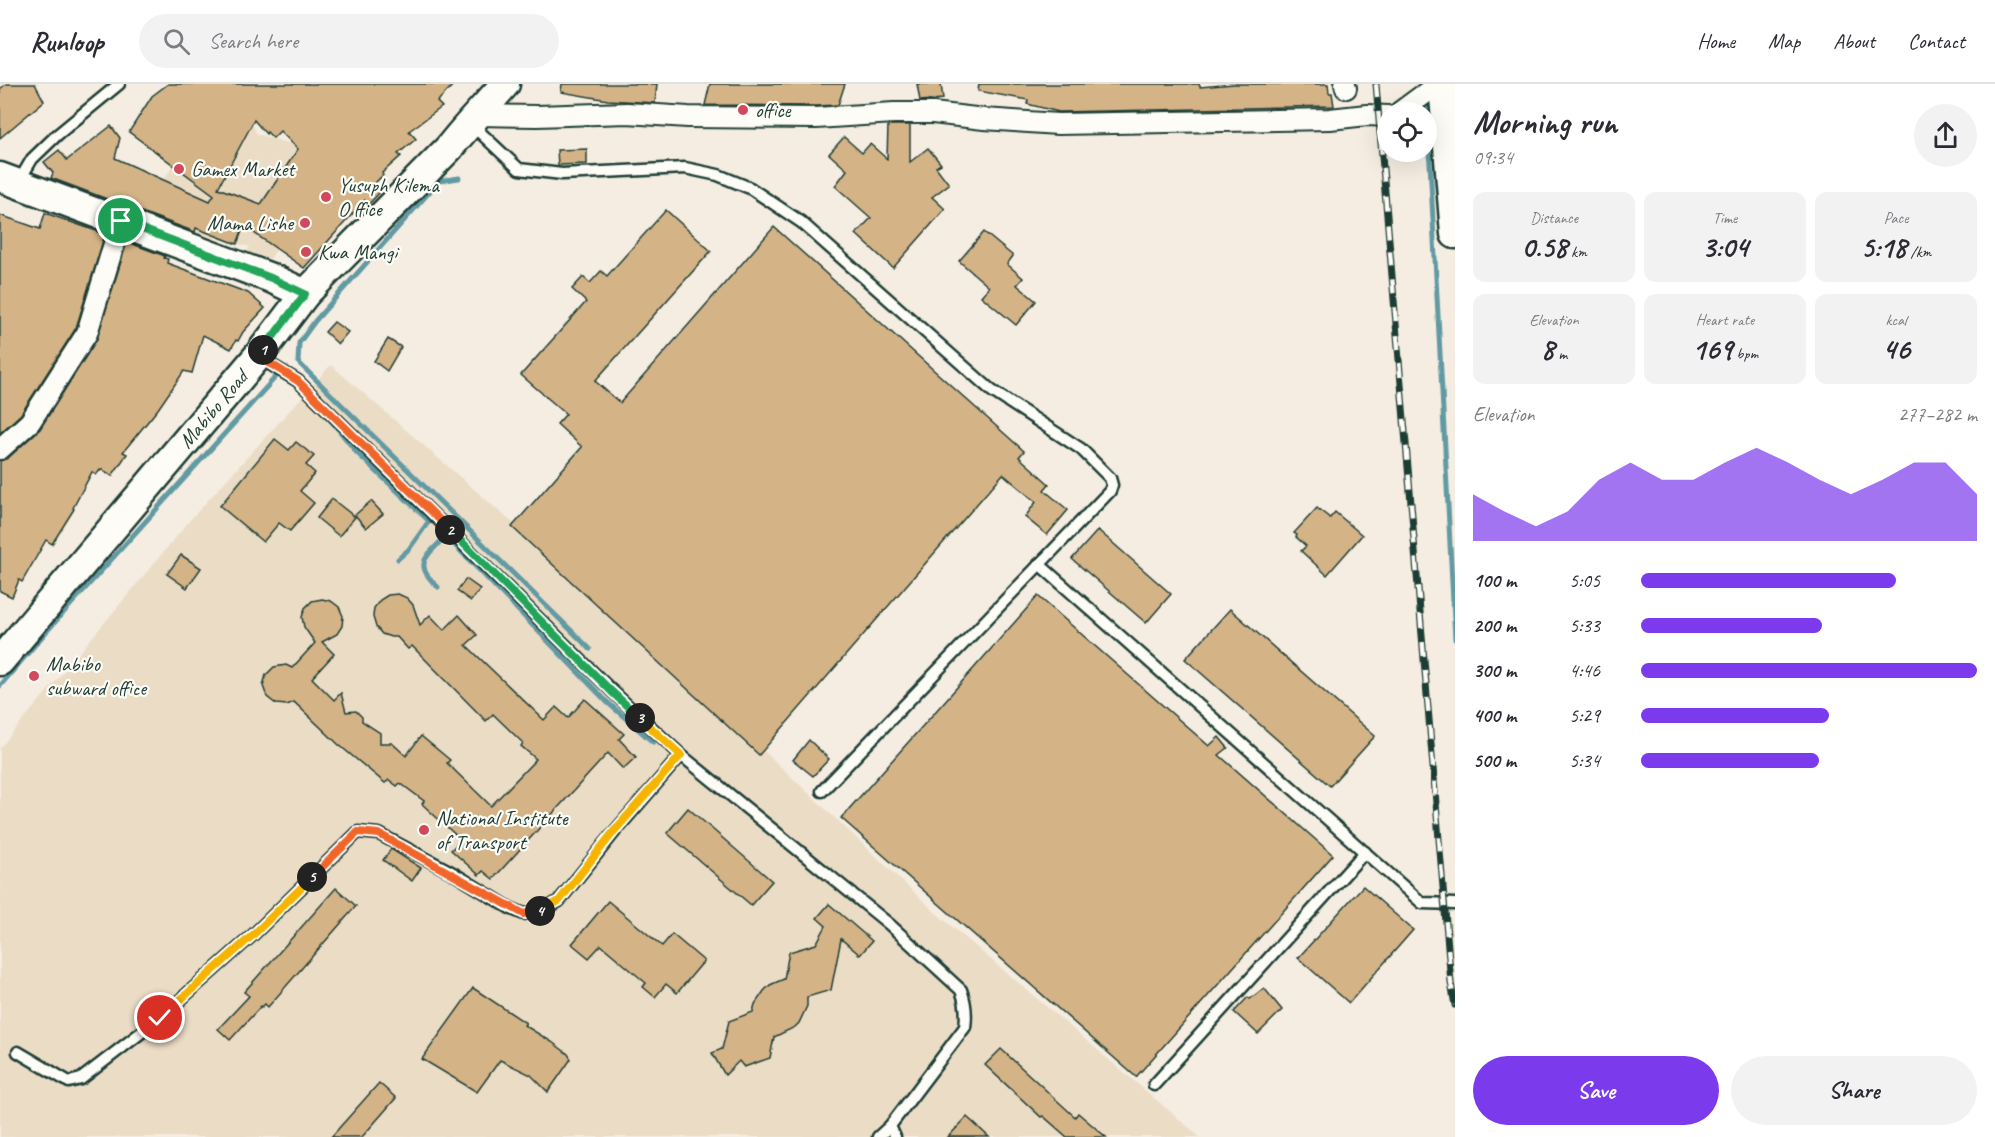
<!DOCTYPE html>
<html lang="en">
<head>
<meta charset="utf-8">
<style>
  body { margin:0; font-family:Caveat,sans-serif; background:#f2f2f3; color:#2b2b33; height:100vh; display:flex; flex-direction:column; font-size:22px; white-space:nowrap }
  * { box-sizing:border-box; margin:0 }
  p { font-size:20px; color:#7c7c81 }
  .icon { flex:none; width:33px; height:33px; fill:none; stroke:currentColor; stroke-width:2; stroke-linecap:round; stroke-linejoin:round }
  .map { position:relative; flex:1; overflow:hidden }
  .panel { display:flex; flex-direction:column; background:#fff; width:540px }
  .panel>* { flex:none }
  .tools { position:absolute; left:1377px; top:18px; display:grid; gap:12px }
  .tools a { display:grid; place-items:center; width:60px; height:60px; border-radius:50%; background:#fff; box-shadow:0 6px 24px #0002; font-size:30px }
  .pin { position:absolute; display:grid; place-items:center; width:51px; height:51px; color:#fff; margin:-26px; border:3px solid #fff; border-radius:50%; box-shadow:0 2px 6px #0007 }
  .km { position:absolute; width:30px; height:30px; margin:-15px; border-radius:50%; background:#222; color:#fff; font-size:16px; line-height:30px; text-align:center }
  .round { display:grid; place-items:center; flex:none; width:63px; height:63px; border-radius:32px; background:#f2f2f3 }
  .overview { display:flex; align-items:center; justify-content:space-between; height:102px; padding:0 18px }
  h1 { font-size:33px; font-weight:700; line-height:45px }
  .metrics { display:grid; grid-template-columns:repeat(3,1fr); gap:9px; height:102px; padding:6px 18px }
  .metrics div { display:grid; align-content:center; border-radius:12px; background:#f2f2f3; text-align:center }
  .metrics b { font-size:30px; font-weight:700 }
  .metrics small { font-size:16px; font-weight:400 }
  .metrics p { font-size:16px }
  .chart { height:168px; padding:12px 18px }
  .chart p { display:flex; justify-content:space-between }
  .chart svg { width:100%; height:108px; margin-top:6px; fill:#7c3aed; opacity:.7 }
  .button { display:flex; gap:12px; margin-top:auto; padding:12px 18px }
  .button a { flex:1; height:69px; border-radius:36px; background:#7c3aed; color:#fff; font-size:24px; font-weight:700; line-height:69px; text-align:center }
  .button a+a { background:#f2f2f3; color:#2b2b33 }
  ul { padding:0 18px; list-style:none; font-size:20px }
  li { display:grid; grid-template-columns:96px 72px 1fr; align-items:center; height:45px }
  li i { height:15px; border-radius:8px; background:#7c3aed }
  header { display:flex; align-items:center; gap:36px; box-sizing:border-box; height:84px; padding:0 30px; background:#fff; border-bottom:2px solid #e1e1e2 }
  header strong { font-size:28px }
  nav { display:flex; gap:33px; margin-inline-start:auto; font-size:21px }
  .search { width:420px; height:54px; background:#f2f2f3; display:flex; align-items:center; gap:15px; box-sizing:border-box; padding:0 21px; border-radius:33px; color:#7c7c81; font-size:22px }
  main { display:flex; flex:1; min-height:0 }
  .map>svg:first-child { display:block }
  .built { fill:#ebdcc6 }
  .lines { fill:none; stroke-linecap:round; stroke-linejoin:round }
  .stream { stroke:#629aa4; stroke-width:5 }
  .building { fill:#d4b387; stroke:#1f3d34; stroke-width:1.5; fill-rule:evenodd }
  .lane-casing { stroke:#1f3d34; stroke-width:15 }
  .street-casing { stroke:#1f3d34; stroke-width:24 }
  .secondary-casing { stroke:#1f3d34; stroke-width:33 }
  .lane { stroke:#fdfcf7; stroke-width:10 }
  .street { stroke:#fdfcf7; stroke-width:20 }
  .secondary { stroke:#fdfcf7; stroke-width:28 }
  .rail-casing { stroke:#1f3d34; stroke-width:7 }
  .rail { stroke:#fdfcf7; stroke-width:4.5; stroke-dasharray:14; stroke-linecap:butt }
  .split-1-casing { stroke:#fff; stroke-width:12 }
  .split-2-casing { stroke:#fff; stroke-width:12 }
  .split-3-casing { stroke:#fff; stroke-width:12 }
  .split-4-casing { stroke:#fff; stroke-width:12 }
  .split-5-casing { stroke:#fff; stroke-width:12 }
  .split-6-casing { stroke:#fff; stroke-width:12 }
  .split-1 { stroke:#22a559; stroke-width:8 }
  .split-2 { stroke:#f0652b; stroke-width:8 }
  .split-3 { stroke:#22a559; stroke-width:8 }
  .split-4 { stroke:#f5b400; stroke-width:8 }
  .split-5 { stroke:#f0652b; stroke-width:8 }
  .split-6 { stroke:#f5b400; stroke-width:8 }
  .poi-dot { fill:#d1495b; stroke:#fdfcf7; stroke-width:2 }
  .labels { text-anchor:middle; stroke-width:4.5; stroke-linejoin:round; paint-order:stroke }
  .poi-label { font-size:21px; fill:#1f3d34; stroke:#fdfcf7; text-anchor:start }
  .street-label { font-size:21px; fill:#1f3d34; stroke:#fdfcf7 }
</style>
</head>
<body>
<header>
<strong>Runloop</strong>
<div class="search"><svg class="icon" aria-label="search" viewBox="0 0 24 24"><circle cx="10" cy="10" r="6"/><path d="M15 15l6 6"/></svg>Search here</div>
<nav><a>Home</a><a>Map</a><a>About</a><a>Contact</a></nav>
</header>
<main>
<div class="map">
<svg width="1455" height="1053" viewBox="0 0 1455 1053">
  <rect width="100%" height="100%" fill="#f5ede1"/>
  <filter id="ink" filterUnits="userSpaceOnUse"><feTurbulence type="fractalNoise" baseFrequency=".0167" numOctaves="2"/><feDisplacementMap in="SourceGraphic" scale="12" xChannelSelector="R" yChannelSelector="G"/><feConvolveMatrix kernelMatrix="1 2 1 2 8 2 1 2 1" color-interpolation-filters="sRGB"/></filter>
  <g filter="url(#ink)">
    <g class="built">
      <path d="M203 27 251 38 257 50 288 59 302 53 331 82 270 175 251 169 247 167 250 163 207 152H200L144 133 152 110 160 103Z"/>
      <path d="M331 281 628 539 935 828 1200 1053H0V664L191 435Z"/>
    </g>
    <g class="lines">
      <g class="stream">
        <path d="M1427 22 1455 555"/>
        <path d="M459 94 439 97 315 237 299 259 298 278 590 565"/>
        <path d="M330 335 357 369 429 437 409 465 398 475"/>
        <path d="M438 503C412 480 426 473 446 452L607 618 653 658"/>
        <path d="M0 602 46 548 281 287"/>
      </g>
    </g>
    <g class="building">
      <path d="M6 0H35L44 17 0 54V5Z"/>
      <path d="M168 0H454L437 18 442 23 409 47 416 55 398 70 401 72 382 89 383 91 374 100 381 107 369 120 365 116 304 184 244 142 237 160 196 144 195 148 51 94 53 89 44 78 59 66 67 76 111 42 120 54 115 74 210 117 214 111 129 48 152 12ZM254 36 266 50 267 48 273 54 280 47 298 65 261 120 218 104Z"/>
      <path d="M562 0H657L655 19 608 16 561 8Z"/>
      <path d="M710 0H845L838 21 816 22 705 21Z"/>
      <path d="M917 0H941L943 15 920 17Z"/>
      <path d="M979 0H1199L1200 3 1234 0H1328L1329 9H1332L1334 22 1059 28 1027 20 1028 16 978 7Z"/>
      <path d="M888 41H910V78L928 64 941 80 936 83 949 100 932 113 945 125 893 184 856 150 871 134 835 102 847 86 829 70 844 53 862 69 870 60 887 75Z"/>
      <path d="M587 65V80L558 81 557 66Z"/>
      <path d="M666 126 711 167 595 297 620 319 774 143 1024 367 1019 373 1049 400 1044 406 1068 426 1047 451 1025 433 1036 418 1003 390 759 671 512 443 582 363 557 340 566 330 521 291 586 218 572 205 583 193 590 199 601 187 607 192Z"/>
      <path d="M45 129 105 150 76 244 21 330 0 349V131L40 145Z"/>
      <path d="M984 148 1013 172 1007 180 1023 194 1017 201 1036 217 1016 241 981 212 989 203 959 177Z"/>
      <path d="M127 158 165 172 164 174 168 175 167 179 248 209 265 224 243 248 238 257 236 256 231 265 203 251 192 289 184 287 158 325 123 368 127 370 112 392 101 385 96 391 92 388 73 424 74 425 52 460 46 456 22 498 19 496 12 513 0 507V377L8 374 40 345 97 255Z"/>
      <path d="M334 238 348 248 338 260 325 248Z"/>
      <path d="M388 255 401 263 387 287 374 277Z"/>
      <path d="M275 355 289 366 296 358 314 372 306 381 315 389 300 407 314 419 290 447 279 439 263 458 220 422Z"/>
      <path d="M332 415 355 433 339 452 317 434Z"/>
      <path d="M371 417 383 430 366 444 355 431Z"/>
      <path d="M1317 424 1330 434 1335 428 1362 451 1327 491 1301 467 1306 462 1296 453 1297 451 1294 449Z"/>
      <path d="M1098 446 1171 510 1146 539 1072 475Z"/>
      <path d="M181 471 201 484 187 504 167 490Z"/>
      <path d="M466 495 480 505 471 517 457 507Z"/>
      <path d="M398 510 407 514 413 521 420 541 430 531 444 546 459 531 477 551 466 561 544 636 556 623 568 634 585 615 624 650 619 655 636 673 623 685 608 669 493 795 483 787 479 791 451 766 461 756 422 720 424 717 400 699 397 702 389 696 385 699 339 661 294 618 287 621 276 620 267 613 263 602 266 591 274 583 286 581 292 584 315 559 304 543 302 533 305 524 312 517 322 515 331 517 339 523 343 532 342 542 337 550 322 558 334 570 312 594 334 616 341 609 346 628 356 627 362 633V637L380 649V659H392L406 672 421 652 450 676 447 679 491 722 536 675 521 662 523 659 493 630 486 637 412 562 408 565 397 553H391L382 550 376 543 373 533 374 524 380 516 388 511Z"/>
      <path d="M1038 512 1209 662 1219 653 1228 664 1219 671 1333 771 1136 993 841 734Z"/>
      <path d="M1230 525 1375 652 1330 702 1185 575Z"/>
      <path d="M809 656 829 675 813 692 793 676Z"/>
      <path d="M688 724 772 797 751 821 667 749Z"/>
      <path d="M391 765 421 784 412 797 383 776Z"/>
      <path d="M1363 802 1413 846 1349 919 1298 874Z"/>
      <path d="M336 804 356 822 268 923 265 920 262 923 261 922 230 956 218 945 249 912 244 908Z"/>
      <path d="M608 817 662 862 672 850 704 877 677 909 666 900 655 913 643 903 646 899 601 861 589 874 572 860Z"/>
      <path d="M829 820 872 857 860 871 841 855 831 906 807 913V922L799 939 795 943 774 953 770 974 744 983 739 977 725 991 712 969 722 965 729 937 753 928 755 920 764 907 770 901 784 895 789 868 816 860 826 842 817 834Z"/>
      <path d="M473 904 526 939 524 941 552 958 568 970 571 975 548 1008 531 991 500 976 477 1008 422 975Z"/>
      <path d="M1264 904 1282 926 1258 950 1234 928 1248 913 1250 915Z"/>
      <path d="M1001 965 1075 1033 1078 1029 1106 1053H1067L1043 1032 1041 1033 985 981Z"/>
      <path d="M379 999 396 1014 362 1053H331Z"/>
      <path d="M967 1033 989 1053H948Z"/>
    </g>
    <g class="lines">
      <defs>
        <g id="lane">
          <path d="M471 40 519 85 562 90 685 84 718 91 750 104 801 138 992 307 1081 365 1110 394 1112 401 1110 407 822 707"/>
          <path d="M18 99 32 75 57 51 119 0"/>
          <path d="M258 273 298 297 612 607 681 671 889 840 961 906C966 919 967 929 965 943L890 1042 895 1053"/>
          <path d="M1039 480 1422 819 1455 820"/>
          <path d="M18 968 69 998 81 995 160 934 254 850 358 748 379 750 451 788 510 824 524 830 544 826 559 817 616 746 681 671"/>
          <path d="M1154 1001 1365 768"/>
          <path d="M878 1053 890 1042"/>
        </g>
        <g id="street">
          <path d="M1345 0 1346 4"/>
          <path d="M1400 28 1438 0"/>
          <path d="M478 31 537 32 627 29 688 33 816 34 894 29H933L984 35 1058 40 1330 35 1367 31 1388 32"/>
          <path d="M0 365 30 338 87 249 121 137"/>
        </g>
        <g id="secondary">
          <path d="M1443 0 1455 150"/>
          <path d="M0 93 271 194 305 210"/>
          <path id="s1" d="M0 577 258 272 305 210 449 64C466 42 486 22 505 0"/>
        </g>
      </defs>
      <use href="#lane" class="lane-casing"/>
      <use href="#street" class="street-casing"/>
      <use href="#secondary" class="secondary-casing"/>
      <use href="#lane" class="lane"/>
      <use href="#street" class="street"/>
      <use href="#secondary" class="secondary"/>
      <defs>
        <path id="rail" d="M1376 0 1451 899 1455 921"/>
      </defs>
      <use href="#rail" class="rail-casing"/>
      <use href="#rail" class="rail"/>
    </g>
  </g>
  <g class="lines" filter="url(#ink)">
    <defs>
      <path id="split-1" d="M121 137 271 194 305 210 263 266"/>
      <path id="split-2" d="M263 266 258 272 298 297 450 446"/>
      <path id="split-3" d="M450 446 612 608 640 634"/>
      <path id="split-4" d="M540 827 559 817 615 746 681 671 640 634"/>
      <path id="split-5" d="M312 793 358 748 379 750 524 830 540 827"/>
      <path id="split-6" d="M160 934 254 850 312 793"/>
    </defs>
    <use href="#split-1" class="split-1-casing"/>
    <use href="#split-2" class="split-2-casing"/>
    <use href="#split-3" class="split-3-casing"/>
    <use href="#split-4" class="split-4-casing"/>
    <use href="#split-5" class="split-5-casing"/>
    <use href="#split-6" class="split-6-casing"/>
    <use href="#split-1" class="split-1"/>
    <use href="#split-2" class="split-2"/>
    <use href="#split-3" class="split-3"/>
    <use href="#split-4" class="split-4"/>
    <use href="#split-5" class="split-5"/>
    <use href="#split-6" class="split-6"/>
  </g>
  <g class="poi-dot">
    <circle cx="743" cy="26" r="6"/>
    <circle cx="179" cy="85" r="6"/>
    <circle cx="326" cy="113" r="6"/>
    <circle cx="305" cy="139" r="6"/>
    <circle cx="306" cy="168" r="6"/>
    <circle cx="34" cy="592" r="6"/>
    <circle cx="424" cy="746" r="6"/>
  </g>
  <g class="labels">
    <g class="poi-label">
      <text x="755" y="33">office</text>
      <text x="191" y="92">Gamex Market</text>
      <text x="338" y="108">Yusuph Kilema<tspan x="338" dy="24">O ffice</tspan></text>
      <text x="293" y="146" text-anchor="end">Mama Lishe</text>
      <text x="318" y="175">Kwa Mangi</text>
      <text x="46" y="587">Mabibo<tspan x="46" dy="24">subward office</tspan></text>
      <text x="436" y="741">National Institute<tspan x="436" dy="24">of Transport</tspan></text>
    </g>
    <g class="street-label">
      <text dy="7" stroke="none"><textPath href="#s1" startOffset="330">Mabibo Road</textPath></text>
    </g>
  </g>
</svg>
<div class="tools">
<a><svg class="icon" aria-label="locate" viewBox="0 0 24 24"><circle cx="12" cy="12" r="6"/><path d="M12 2v4M12 18v4M2 12h4M18 12h4"/></svg></a>
</div>
<div class="pin" style="left:121px;top:137px;background:#1e9e55"><svg class="icon" aria-label="arrive" viewBox="0 0 24 24"><path d="M6 21V4h12l-3 4 3 4H6"/></svg></div>
<div class="pin" style="left:160px;top:934px;background:#d93025"><svg class="icon" aria-label="check" viewBox="0 0 24 24"><path d="M5 12l5 5 9-10"/></svg></div>
<b class="km" style="left:263px;top:266px">1</b>
<b class="km" style="left:450px;top:446px">2</b>
<b class="km" style="left:640px;top:634px">3</b>
<b class="km" style="left:540px;top:827px">4</b>
<b class="km" style="left:312px;top:793px">5</b>
</div>
<section class="panel">
<div class="overview"><div><h1>Morning run</h1><p>09:34</p></div><a class="round"><svg class="icon" aria-label="share" viewBox="0 0 24 24"><path d="M12 15V3M7 8l5-5 5 5M5 13v7h14v-7"/></svg></a></div>
<div class="metrics">
<div><p>Distance</p><b>0.58<small> km</small></b></div>
<div><p>Time</p><b>3:04</b></div>
<div><p>Pace</p><b>5:18<small> /km</small></b></div>
</div>
<div class="metrics">
<div><p>Elevation</p><b>8<small> m</small></b></div>
<div><p>Heart rate</p><b>169<small> bpm</small></b></div>
<div><p>kcal</p><b>46</b></div>
</div>
<div class="chart"><p><span>Elevation</span>277–282 m</p>
<svg viewBox="0 0 160 44" preserveAspectRatio="none"><path d="M0 44V25L10 32L20 38L30 32L40 19L50 12L60 19L70 19L80 12L90 6L100 12L110 19L120 25L130 19L140 12L150 12L160 25V44z"/></svg>
</div>
<ul>
<li><b>100 m</b>5:05<i style="width:76%"></i></li>
<li><b>200 m</b>5:33<i style="width:54%"></i></li>
<li><b>300 m</b>4:46<i style="width:100%"></i></li>
<li><b>400 m</b>5:29<i style="width:56%"></i></li>
<li><b>500 m</b>5:34<i style="width:53%"></i></li>
</ul>
<div class="button"><a>Save</a><a>Share</a></div>
</section>
</main>
</body>
</html>
